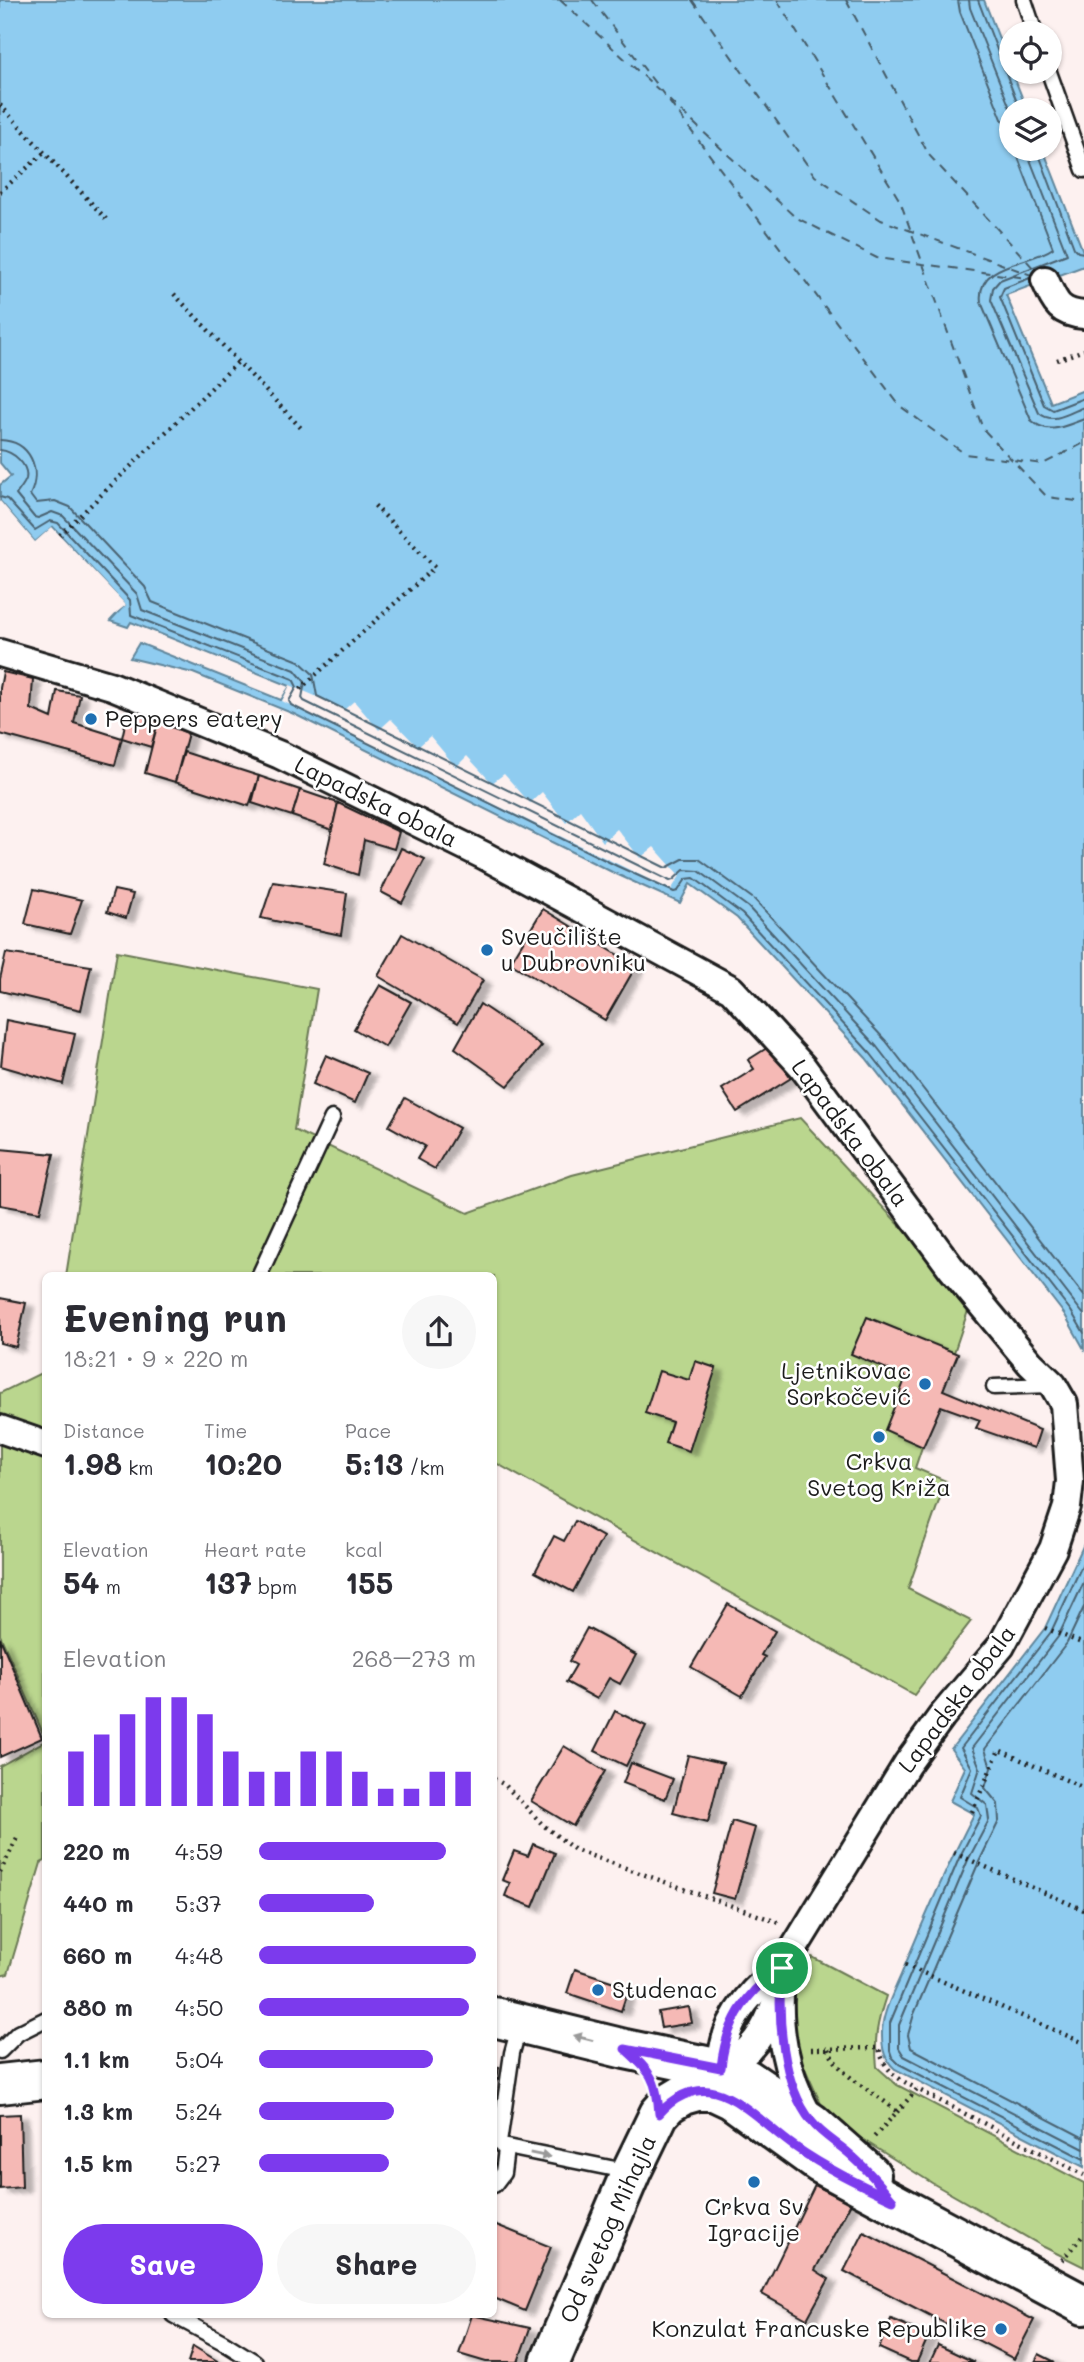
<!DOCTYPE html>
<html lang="en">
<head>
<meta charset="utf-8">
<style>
  body { margin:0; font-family:Mali,sans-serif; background:#f7f7f7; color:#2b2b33; height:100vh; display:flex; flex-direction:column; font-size:26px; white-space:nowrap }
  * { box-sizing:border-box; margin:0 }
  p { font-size:23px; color:#7c7c81 }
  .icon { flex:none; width:38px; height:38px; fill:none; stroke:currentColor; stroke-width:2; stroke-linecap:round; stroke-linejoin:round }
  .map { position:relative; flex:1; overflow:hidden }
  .panel { position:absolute; left:42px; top:1272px; width:455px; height:1046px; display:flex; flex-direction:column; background:#fff; border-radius:10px; box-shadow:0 2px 5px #0004 }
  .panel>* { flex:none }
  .fabs { position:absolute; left:999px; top:21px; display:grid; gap:14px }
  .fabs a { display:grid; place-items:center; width:63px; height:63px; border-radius:50%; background:#fff; box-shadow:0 2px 5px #0004; font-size:35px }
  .pin { position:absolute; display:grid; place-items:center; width:60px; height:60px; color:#fff; margin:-30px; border:4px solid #fff; border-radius:50%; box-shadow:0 2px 7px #0007 }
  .round { display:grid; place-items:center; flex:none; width:74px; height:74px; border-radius:37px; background:#f7f7f7 }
  .headline { display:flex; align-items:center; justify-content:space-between; height:119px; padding:0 21px }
  h1 { font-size:38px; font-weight:800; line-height:52px }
  .figures { display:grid; grid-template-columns:repeat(3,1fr); gap:10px; height:119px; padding:7px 21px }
  .figures div { display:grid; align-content:center }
  .figures b { font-size:30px; font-weight:800 }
  .figures small { font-size:19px; font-weight:400 }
  .figures p { font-size:19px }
  .chart { height:196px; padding:14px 21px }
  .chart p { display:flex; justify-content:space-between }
  .chart svg { width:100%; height:126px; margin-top:7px; stroke:#7c3aed; stroke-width:6 }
  .button { display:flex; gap:14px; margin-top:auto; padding:14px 21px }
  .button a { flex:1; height:80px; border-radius:42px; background:#7c3aed; color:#fff; font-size:28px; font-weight:800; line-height:80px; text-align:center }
  .button a+a { background:#f7f7f7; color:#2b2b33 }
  ul { padding:0 21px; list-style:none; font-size:23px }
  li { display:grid; grid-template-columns:112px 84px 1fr; align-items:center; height:52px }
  li i { height:18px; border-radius:9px; background:#7c3aed }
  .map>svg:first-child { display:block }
  .green { fill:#bad68e; stroke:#6b7955; stroke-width:2 }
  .water { fill:#8fccf0; stroke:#61869b; stroke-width:2 }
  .pier { fill:#fdf1f0 }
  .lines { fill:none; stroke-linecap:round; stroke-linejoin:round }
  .shore { stroke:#4a6271; stroke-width:2 }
  .ferry { stroke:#445a66; stroke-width:2; stroke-dasharray:9 7; stroke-linecap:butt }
  .building { fill:#f5b9b5; stroke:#1c1c1c; stroke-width:2; filter:url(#shadow) }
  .lane-casing { stroke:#1c1c1c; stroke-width:19 }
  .street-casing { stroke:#1c1c1c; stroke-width:32 }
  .secondary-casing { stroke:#1c1c1c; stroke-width:44 }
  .path { stroke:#1c1c1c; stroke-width:4.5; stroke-dasharray:2 5; stroke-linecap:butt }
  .lane { stroke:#fff; stroke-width:14 }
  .street { stroke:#fff; stroke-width:26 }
  .secondary { stroke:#fff; stroke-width:38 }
  .oneway { fill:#999 }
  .route-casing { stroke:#fff; stroke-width:14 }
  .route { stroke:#7c3aed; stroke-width:9 }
  .poi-dot { fill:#1f6fb2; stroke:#fff; stroke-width:2.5 }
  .labels { text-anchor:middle; stroke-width:5; stroke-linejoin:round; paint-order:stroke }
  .poi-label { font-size:23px; fill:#1c1c1c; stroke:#fff; text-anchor:start }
  .street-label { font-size:23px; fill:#1c1c1c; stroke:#fff }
</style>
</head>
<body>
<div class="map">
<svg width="1084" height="2362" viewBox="0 0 1084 2362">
  <defs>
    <filter id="shadow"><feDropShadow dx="8" dy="4.5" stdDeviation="2" flood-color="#0004"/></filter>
  </defs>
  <rect width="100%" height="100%" fill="#fdf1f0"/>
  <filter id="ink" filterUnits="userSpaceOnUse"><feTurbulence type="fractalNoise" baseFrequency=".0143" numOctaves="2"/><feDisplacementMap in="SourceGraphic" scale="14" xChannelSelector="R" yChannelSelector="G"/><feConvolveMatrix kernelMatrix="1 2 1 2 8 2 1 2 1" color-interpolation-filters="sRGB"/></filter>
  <g filter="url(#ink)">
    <g class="green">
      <path d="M117 951 317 989 294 1130 468 1213 572 1175 800 1118 971 1302 915 1468 946 1481 908 1589 971 1621 914 1695 494 1462V1276H66Z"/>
      <path d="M45 1371V1738L0 1635V1393Z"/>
      <path d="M45 1741V1861L41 1863 8 1974 0 1976V1766Z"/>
      <path d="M812 1957 886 1996C877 2023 874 2038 877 2067L897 2085 1084 2183V2267L1044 2247 932 2183 846 2129 821 2104 792 2040V1999Z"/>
    </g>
    <g class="water">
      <path d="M0 0H984L1027 110H1012V149H1043L1084 254V266L1006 295 1051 403 1084 390V1349L1065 1315 866 1058 737 918 690 884 680 903 614 873 294 714 193 673 130 658 139 643 281 700 290 686 131 622 128 627 110 621 125 605 53 527 35 542 0 501V485L11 476 0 463Z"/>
      <path d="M1084 1544V2167L895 2069C885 2060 882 2050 882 2036 881 2015 893 1994 901 1975 923 1921 947 1866 974 1814L950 1801 965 1768 951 1749 1045 1628Z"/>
    </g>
    <g class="pier">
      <path d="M0 501 35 542 52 527 126 605 107 620 121 605 52 532 37 545 33 544 0 506Z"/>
      <path d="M290 685 345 709 354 701 379 730 391 719 418 747 430 736 456 767 467 756 492 783 504 774 530 803 542 792 566 823 580 810 603 842 617 829 640 858 654 847 680 876 671 890 374 746 282 701Z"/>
    </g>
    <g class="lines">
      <g class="shore">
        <path d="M958 0 960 12 1002 119 1012 131"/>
        <path d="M969 0 970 8 1012 113"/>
        <path d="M978 0 1020 110"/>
        <path d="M1017 149 1019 160 1053 248C1030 265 976 261 981 302L1031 420C1048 436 1065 426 1084 419"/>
        <path d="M1028 149 1029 157 1067 254 1000 280 993 288 991 300 1039 413C1053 425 1069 413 1084 407"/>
        <path d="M1037 149 1074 248 1078 252 1084 253"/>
        <path d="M1030 278 1004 288 1000 297 1044 405 1053 410 1084 398"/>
        <path d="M0 440C31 441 42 470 30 495L36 503 55 501 70 507 145 587 152 602 299 661 313 674 317 696 666 868 683 859H699L755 900 886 1041 1084 1296"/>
        <path d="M0 450C13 451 29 465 26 479 24 485 19 490 16 495L34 517 38 518 52 512 63 516 137 594 142 610 295 670 305 682 302 698 304 701 670 881 673 880 684 870 699 871 748 907 877 1047 1084 1315"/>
        <path d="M0 497 7 499 35 530 50 521 58 523 130 600 131 615 293 679 297 687 289 701 291 705 617 866 674 892 678 891 686 879 694 878 742 914 871 1054 1071 1311 1084 1333"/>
        <path d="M1084 1561 1051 1632 961 1748 972 1768 960 1797 978 1808 981 1816 960 1856 890 2023V2051L892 2057 899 2064 1084 2159"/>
        <path d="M1084 1582 1058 1637 972 1748 980 1768 972 1793 987 1805 989 1820 968 1860 899 2025V2048L904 2056 1084 2149"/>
        <path d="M1084 1607 1067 1643 985 1749 991 1768 985 1788 998 1804 999 1821 978 1864 914 2014 908 2035 911 2048 1084 2138"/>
      </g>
      <g class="ferry">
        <path d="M560 0 660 91"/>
        <path d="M592 0 900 406 965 454 1043 464 1084 443"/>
        <path d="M692 0 815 176 881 220 1034 276"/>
        <path d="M777 0 900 201 983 429 1047 497 1084 502"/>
        <path d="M846 0 929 155 1037 272"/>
        <path d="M669 100 795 217 877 258 1034 279"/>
      </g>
    </g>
    <g class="building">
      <path d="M3 672 33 679 31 709 52 718 57 691 80 695 74 723 122 738 115 765 0 734V688Z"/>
      <path d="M128 710 158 722 151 747 122 738Z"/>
      <path d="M158 722 188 733 175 782 145 773Z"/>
      <path d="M184 752 259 776 249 806 175 782Z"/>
      <path d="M259 776 300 790 292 816 252 803Z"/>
      <path d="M300 790 338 803 332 830 292 816Z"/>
      <path d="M338 803 399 832 394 849 364 840 358 875 324 864Z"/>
      <path d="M401 848 425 859 402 903 381 892Z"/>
      <path d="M273 882 347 893 341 935 261 918Z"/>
      <path d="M34 889 82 900 70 934 25 924Z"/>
      <path d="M114 890 133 894 126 918 107 912Z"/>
      <path d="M543 909 636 966 605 1020 510 963Z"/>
      <path d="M402 934 483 980 458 1023 378 976Z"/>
      <path d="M6 953 91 966 81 1010 0 991V979Z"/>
      <path d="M380 985 411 1002 385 1047 354 1029Z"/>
      <path d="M480 1004 542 1046 508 1086 455 1048Z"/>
      <path d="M6 1020 75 1034 63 1084 1 1066Z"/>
      <path d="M770 1046 791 1078 737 1112 722 1089 754 1069 748 1060Z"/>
      <path d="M326 1055 368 1073 355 1103 313 1084Z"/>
      <path d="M405 1098 459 1128 435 1169 417 1159 425 1146 389 1126Z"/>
      <path d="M0 1149 54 1154 40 1212 0 1205Z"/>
      <path d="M0 1298 26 1303 16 1347 0 1343Z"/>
      <path d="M867 1317 958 1354 943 1390 1040 1430 1034 1448 976 1428 980 1420 941 1406 923 1447 885 1430 906 1377 851 1354Z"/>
      <path d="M695 1361 716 1368 689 1451 665 1443 672 1422 645 1413 659 1371 689 1380Z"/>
      <path d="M575 1521 603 1537 573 1592 535 1572 554 1536 564 1541Z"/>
      <path d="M728 1604 775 1631 761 1655 765 1657 742 1696 691 1667Z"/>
      <path d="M587 1628 636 1655 620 1684 609 1678 597 1699 566 1682 576 1665 569 1661Z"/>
      <path d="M0 1638 42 1738 0 1757Z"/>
      <path d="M615 1711 646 1726 626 1766 595 1751Z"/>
      <path d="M564 1746 605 1771 573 1826 531 1801Z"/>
      <path d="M688 1755 723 1763 708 1822 673 1813Z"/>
      <path d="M631 1763 673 1779 665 1799 623 1783Z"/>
      <path d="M732 1821 755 1828 735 1899 712 1893Z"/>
      <path d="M533 1844 555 1853 533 1907 505 1896 510 1883 502 1880 514 1851 528 1856Z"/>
      <path d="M575 1969 629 1987 621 2011 567 1993Z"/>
      <path d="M689 2007 692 2023 661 2028 658 2012Z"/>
      <path d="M494 2066 499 2067 494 2095Z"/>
      <path d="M20 2114 22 2187 0 2189V2115Z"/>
      <path d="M815 2185 851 2203 815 2270 829 2279 807 2319 762 2294Z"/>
      <path d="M494 2224 551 2247 525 2311 494 2298Z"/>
      <path d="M864 2232 1034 2320 1014 2359 844 2271Z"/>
      <path d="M472 2315 530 2328 518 2362H486L459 2354Z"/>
      <path d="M891 2319 929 2335 917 2362H910L879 2348Z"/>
      <path d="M938 2345 974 2362H930Z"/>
      <path d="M193 2346 219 2362H188Z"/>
      <path d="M1039 2354 1055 2362H1035Z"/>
    </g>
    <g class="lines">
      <defs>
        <g id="lane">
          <path d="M1024 0 1035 33"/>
          <path d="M1049 72 1084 170"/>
          <path d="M259 1276 332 1118"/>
          <path d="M994 1387 1051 1385"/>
          <path d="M520 2024 512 2053 499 2143 502 2146 630 2172"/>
          <path d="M0 2051 18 2033 46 2019"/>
          <path d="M494 2185 503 2173 506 2149"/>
          <path d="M173 2315 223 2342 255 2362"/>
        </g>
        <g id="street">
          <path d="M1045 280C1055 302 1058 313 1084 315"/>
          <path d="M0 653 112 686 280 755 485 856 731 989 802 1066 952 1269 1030 1363 1053 1385 1064 1404 1070 1481 1067 1507 1053 1549 1001 1646 942 1716 907 1764 782 1968C775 2025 784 2071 811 2121"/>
          <path d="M0 1429 46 1445"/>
          <path d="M721 2069C752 2054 766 2030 777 1999"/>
          <path d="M716 2083C721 2070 721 2058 724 2045 730 2015 756 1984 782 1968"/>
        </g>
        <g id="secondary">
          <path d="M494 2017 625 2049 721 2069 747 2079 812 2123 871 2175"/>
          <path d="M0 2084 46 2079"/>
          <path d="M550 2362 631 2172 659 2114 668 2104 683 2095 697 2091H714L731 2099 819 2163 1084 2305"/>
        </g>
      </defs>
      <use href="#lane" class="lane-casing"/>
      <use href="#street" class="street-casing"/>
      <use href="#secondary" class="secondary-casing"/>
      <g class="path">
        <path d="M0 105 106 219"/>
        <path d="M0 192 44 153"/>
        <path d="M174 294 301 428"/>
        <path d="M1057 360 1084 350"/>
        <path d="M60 535 238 362"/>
        <path d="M300 689 435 567 373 504"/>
        <path d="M1045 1628 1084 1644"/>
        <path d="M494 1779 505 1785 543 1825 575 1850 780 1923"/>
        <path d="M972 1812 999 1750 1084 1788"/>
        <path d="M954 1853 1084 1910"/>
        <path d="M0 1872 19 1835"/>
        <path d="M905 1965 1084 2043"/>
        <path d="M811 2049 879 2048C884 2071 897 2078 917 2089"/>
        <path d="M828 2049C842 2080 874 2090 897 2112L874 2137"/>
        <path d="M897 2112 917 2089 1084 2175"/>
        <path d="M1062 2260 1084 2234"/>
      </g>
      <use href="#lane" class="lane"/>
      <use href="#street" class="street"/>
      <use href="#secondary" class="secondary"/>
    </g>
    <defs><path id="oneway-solid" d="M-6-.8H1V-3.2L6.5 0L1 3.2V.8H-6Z" transform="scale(1.75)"/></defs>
    <g class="oneway">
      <use href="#oneway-solid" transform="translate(583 2038) rotate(-166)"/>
      <use href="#oneway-solid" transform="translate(540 2155) rotate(11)"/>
    </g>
  </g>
  <g class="lines" filter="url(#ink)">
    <defs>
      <path id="route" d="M782 1968C777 2014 781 2084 812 2122 823 2136 841 2145 853 2157 868 2170 880 2185 893 2200 859 2184 825 2168 794 2146 771 2130 742 2099 715 2092 693 2086 672 2099 659 2114 657 2079 651 2072 625 2049L721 2068C725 2026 745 1991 782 1968Z"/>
    </defs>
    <use href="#route" class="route-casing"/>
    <use href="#route" class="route"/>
  </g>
  <g class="poi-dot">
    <circle cx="91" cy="719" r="7"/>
    <circle cx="487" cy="950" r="7"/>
    <circle cx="925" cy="1384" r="7"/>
    <circle cx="879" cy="1437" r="7"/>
    <circle cx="598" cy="1990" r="7"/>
    <circle cx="754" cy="2182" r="7"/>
    <circle cx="1001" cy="2329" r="7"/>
  </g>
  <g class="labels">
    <g class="poi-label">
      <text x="105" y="727">Peppers eatery</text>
      <text x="501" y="945">Sveučilište<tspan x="501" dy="26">u Dubrovniku</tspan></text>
      <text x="911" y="1379" text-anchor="end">Ljetnikovac<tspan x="911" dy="26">Sorkočević</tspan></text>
      <text x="879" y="1470" text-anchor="middle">Crkva<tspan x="879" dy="26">Svetog Križa</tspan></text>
      <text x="612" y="1998">Studenac</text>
      <text x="754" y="2215" text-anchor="middle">Crkva Sv<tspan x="754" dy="26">Igracije</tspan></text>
      <text x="987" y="2337" text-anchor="end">Konzulat Francuske Republike</text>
    </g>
    <g class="street-label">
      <text transform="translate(376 802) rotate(26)" y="8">Lapadska obala</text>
      <text transform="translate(850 1133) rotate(53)" y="8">Lapadska obala</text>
      <text transform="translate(957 1699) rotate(-53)" y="8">Lapadska obala</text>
      <text transform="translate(608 2229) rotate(-66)" y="8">Od svetog Mihajla</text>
    </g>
  </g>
</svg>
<div class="fabs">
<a><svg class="icon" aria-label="locate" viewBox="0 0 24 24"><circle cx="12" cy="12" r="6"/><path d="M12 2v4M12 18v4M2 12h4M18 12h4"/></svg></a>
<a><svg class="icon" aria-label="layers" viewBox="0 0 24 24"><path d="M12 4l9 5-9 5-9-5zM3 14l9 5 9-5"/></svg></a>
</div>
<div class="pin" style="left:782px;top:1968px;background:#1e9e55"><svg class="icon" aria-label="arrive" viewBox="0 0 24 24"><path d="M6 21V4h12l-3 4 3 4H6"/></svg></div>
<section class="panel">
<div class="headline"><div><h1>Evening run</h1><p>18:21 · 9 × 220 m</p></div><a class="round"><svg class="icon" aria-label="share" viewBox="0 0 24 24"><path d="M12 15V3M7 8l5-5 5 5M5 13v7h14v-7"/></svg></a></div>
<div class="figures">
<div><p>Distance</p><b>1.98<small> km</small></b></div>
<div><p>Time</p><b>10:20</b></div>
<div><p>Pace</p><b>5:13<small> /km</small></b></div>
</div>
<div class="figures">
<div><p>Elevation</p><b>54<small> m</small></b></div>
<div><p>Heart rate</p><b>137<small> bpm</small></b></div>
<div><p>kcal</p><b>155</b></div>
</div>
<div class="chart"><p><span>Elevation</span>268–273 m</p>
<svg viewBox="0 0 160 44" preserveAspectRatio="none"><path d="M5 44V25M15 44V19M25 44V12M35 44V6M45 44V6M55 44V12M65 44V25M75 44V32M85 44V32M95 44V25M105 44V25M115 44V32M125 44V38M135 44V38M145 44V32M155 44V32"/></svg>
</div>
<ul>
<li><b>220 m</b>4:59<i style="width:86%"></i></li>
<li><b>440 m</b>5:37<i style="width:53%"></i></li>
<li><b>660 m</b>4:48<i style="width:100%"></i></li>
<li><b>880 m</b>4:50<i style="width:97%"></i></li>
<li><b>1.1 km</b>5:04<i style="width:80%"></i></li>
<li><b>1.3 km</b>5:24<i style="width:62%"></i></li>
<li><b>1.5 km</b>5:27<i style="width:60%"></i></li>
</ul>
<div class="button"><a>Save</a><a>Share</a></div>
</section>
</div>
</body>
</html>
